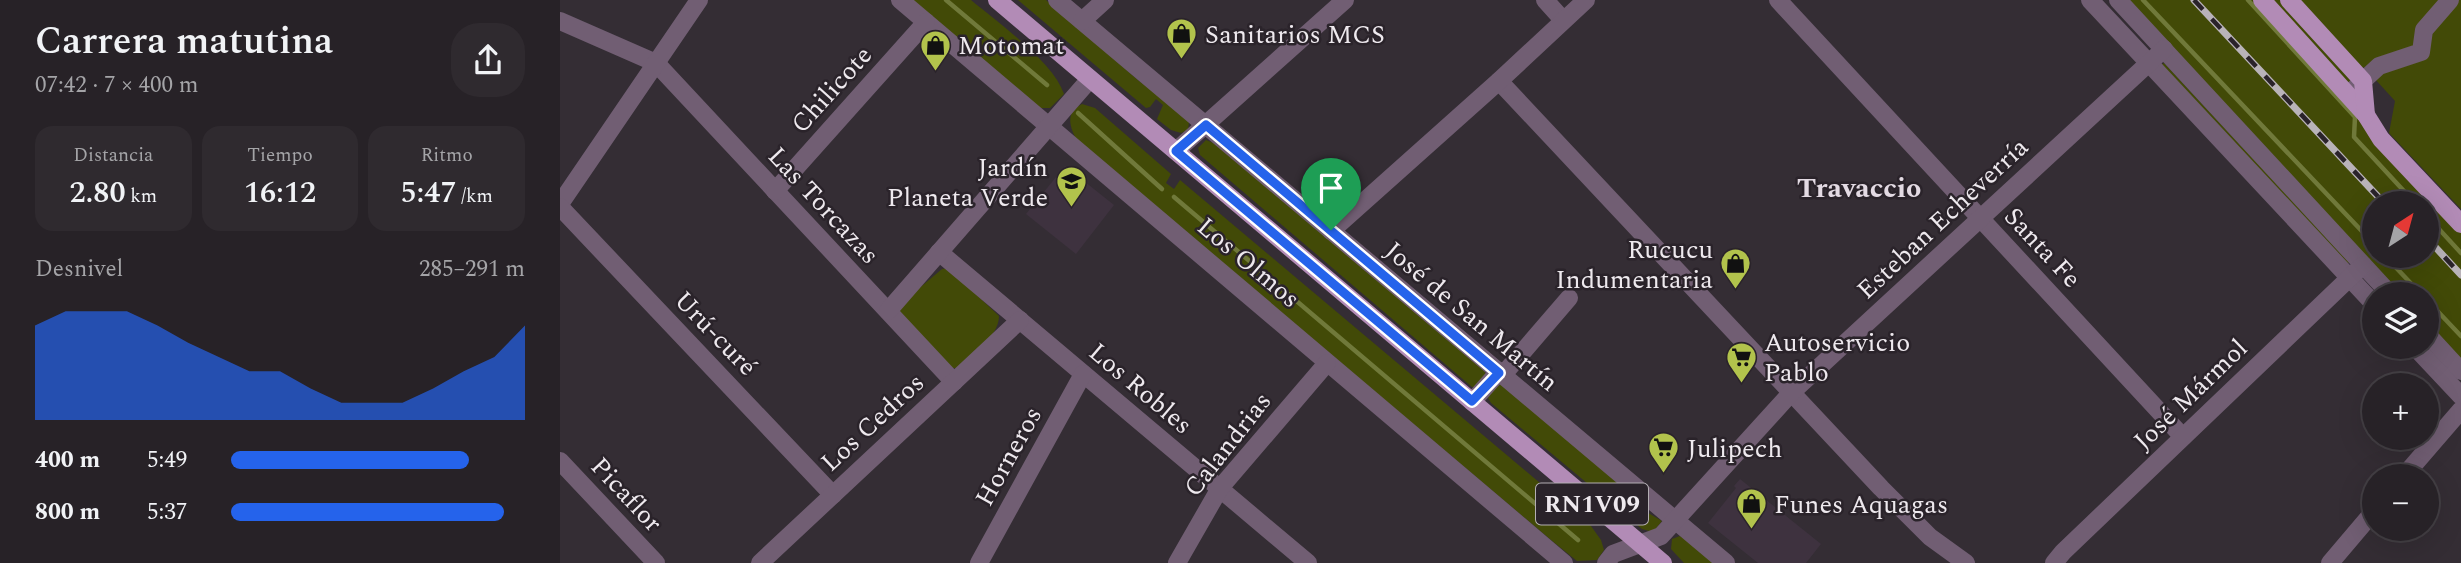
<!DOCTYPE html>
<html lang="es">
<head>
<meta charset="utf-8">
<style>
  body { margin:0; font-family:Spectral,serif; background:#2f2a2f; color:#f1f3f6; height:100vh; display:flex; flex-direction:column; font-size:26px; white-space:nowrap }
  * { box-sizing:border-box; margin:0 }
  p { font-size:23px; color:#a4a4a7 }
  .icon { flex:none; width:38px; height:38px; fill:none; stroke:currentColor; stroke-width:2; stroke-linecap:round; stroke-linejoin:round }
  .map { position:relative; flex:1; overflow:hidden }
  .sheet { display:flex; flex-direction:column; background:#272227; width:560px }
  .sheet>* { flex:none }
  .needle { width:46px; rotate:36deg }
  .fabs { position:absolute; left:1802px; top:191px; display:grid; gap:14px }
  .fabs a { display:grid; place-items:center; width:77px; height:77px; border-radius:50%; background:#272227; box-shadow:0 7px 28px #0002,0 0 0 2px #433f44; font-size:35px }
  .pin { position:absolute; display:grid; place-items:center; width:60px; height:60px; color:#fff; margin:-72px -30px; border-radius:50% 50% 50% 0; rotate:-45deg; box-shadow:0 0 7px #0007 }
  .pin .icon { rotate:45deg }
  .round { display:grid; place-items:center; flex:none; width:74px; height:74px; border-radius:28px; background:#2f2a2f }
  .head { display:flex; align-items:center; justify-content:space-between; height:119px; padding:0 35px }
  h1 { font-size:38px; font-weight:600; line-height:52px }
  .metrics { display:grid; grid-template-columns:repeat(3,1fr); gap:10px; height:119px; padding:7px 35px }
  .metrics div { display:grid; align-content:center; border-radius:18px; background:#2f2a2f; text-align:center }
  .metrics b { font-size:30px; font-weight:600 }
  .metrics small { font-size:19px; font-weight:400 }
  .metrics p { font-size:19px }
  .chart { height:196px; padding:14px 35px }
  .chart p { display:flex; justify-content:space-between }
  .chart svg { width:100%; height:126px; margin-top:7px; fill:#2563eb; opacity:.7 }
  ul { padding:0 35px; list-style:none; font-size:23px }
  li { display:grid; grid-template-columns:112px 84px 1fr; align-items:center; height:52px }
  li i { height:18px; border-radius:9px; background:#2563eb }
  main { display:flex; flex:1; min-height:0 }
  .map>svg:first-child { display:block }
  .built { fill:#3e323f }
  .green { fill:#424a07; fill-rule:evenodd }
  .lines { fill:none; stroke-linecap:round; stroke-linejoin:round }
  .stream { stroke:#70793a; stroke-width:4.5 }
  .minor { stroke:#715e73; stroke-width:18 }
  .major { stroke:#b28bb6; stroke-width:18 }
  .rail-casing { stroke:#b9b3b9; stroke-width:7 }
  .rail { stroke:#2a232a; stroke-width:4.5; stroke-dasharray:13; stroke-linecap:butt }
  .route-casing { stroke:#fff; stroke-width:14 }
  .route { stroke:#2563eb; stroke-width:9 }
  .labels { text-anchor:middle; stroke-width:5; stroke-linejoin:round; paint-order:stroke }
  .shield { fill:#2a232a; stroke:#b3aeb3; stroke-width:2 }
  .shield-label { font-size:24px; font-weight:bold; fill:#eee9ee }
  .poi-label { font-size:26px; fill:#eee9ee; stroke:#2a232a; text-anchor:start }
  .street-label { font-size:26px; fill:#eee9ee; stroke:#2a232a }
  .neighbourhood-label { font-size:28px; font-weight:bold; fill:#e3dae3; stroke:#2a232a }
</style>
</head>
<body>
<main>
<section class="sheet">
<div class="head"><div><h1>Carrera matutina</h1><p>07:42 · 7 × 400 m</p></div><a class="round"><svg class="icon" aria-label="share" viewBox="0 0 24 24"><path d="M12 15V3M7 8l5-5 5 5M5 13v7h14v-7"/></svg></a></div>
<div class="metrics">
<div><p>Distancia</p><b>2.80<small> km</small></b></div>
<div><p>Tiempo</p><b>16:12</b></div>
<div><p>Ritmo</p><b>5:47<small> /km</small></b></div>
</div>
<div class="chart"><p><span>Desnivel</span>285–291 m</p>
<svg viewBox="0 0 160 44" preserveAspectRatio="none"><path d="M0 44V11L10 6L20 6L30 6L40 11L50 17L60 22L70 27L80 27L90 33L100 38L110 38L120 38L130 33L140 27L150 22L160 11V44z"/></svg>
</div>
<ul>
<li><b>400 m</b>5:49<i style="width:81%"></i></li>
<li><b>800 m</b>5:37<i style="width:93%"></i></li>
</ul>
</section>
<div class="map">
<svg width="1901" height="563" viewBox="0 0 1901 563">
  <rect width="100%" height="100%" fill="#342d34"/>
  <g class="built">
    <path d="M505 166 554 205 516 254 466 214Z"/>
    <path d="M1180 479 1261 544 1246 563H1198L1148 523 1176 488 1174 486Z"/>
  </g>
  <g class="green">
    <path d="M350 0H411C437 22 494 62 504 94L490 108H480Z"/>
    <path d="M458 0H486L579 81 614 106 629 122 628 130 621 133 611 130 597 119 603 105 596 99 590 107 586 108Z"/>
    <path d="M1558 0H1901V209L1829 133 1835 101 1804 67 1796 74 1806 115 1901 224V371L1867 334V294H1830ZM1815 203H1867V256H1815Z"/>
    <path d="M1604 63 1789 262 1786 265 1601 65Z"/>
    <path d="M522 104 535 108 611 174 606 183 614 189 620 180 1031 526 1041 540 1044 550 1037 560 1017 561 991 540 518 142C510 128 504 113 522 104Z"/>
    <path d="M646 140 656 144 916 362 925 372 926 379 919 387H912L640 155 638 148Z"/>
    <path d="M388 268 439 316C439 337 411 355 397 368H392L340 315V308L344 301 382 269Z"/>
    <path d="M941 384 1052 477 1078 507 1102 521 1093 532 1082 529 931 403 928 398 932 390Z"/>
    <path d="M1120 536 1134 544 1155 563H1124L1111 549 1112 539Z"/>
  </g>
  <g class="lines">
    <g class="stream">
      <path d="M386 0 487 85"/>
      <path d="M1583 0 1815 245"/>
      <path d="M1688 0 1795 117 1794 137 1855 203"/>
      <path d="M518 113 602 189"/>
      <path d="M614 197 1018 540"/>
      <path d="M1867 216 1901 253"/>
      <path d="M1825 256 1861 294"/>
      <path d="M1867 300 1901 336"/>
    </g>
    <g class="minor">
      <path d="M340 0 1004 563"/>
      <path d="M497 0 1166 563"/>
      <path d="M985 0 1003 20"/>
      <path d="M1218 0 1623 437"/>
      <path d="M1530 0 1815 305"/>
      <path d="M1558 0 1830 294"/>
      <path d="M0 21 96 63 394 382"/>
      <path d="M522 21 545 0"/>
      <path d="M939 81 1321 488 1370 537 1406 563"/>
      <path d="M1793 90 1819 66 1861 52 1864 30 1890 0"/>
      <path d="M616 151 785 0"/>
      <path d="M215 191 366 22"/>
      <path d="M0 204 139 0"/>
      <path d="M0 207 273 495"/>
      <path d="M771 231 939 81 1026 0"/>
      <path d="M379 252 748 563"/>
      <path d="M328 311 530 79"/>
      <path d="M1867 334 1901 371"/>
      <path d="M1854 346 1901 396"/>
      <path d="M912 402 936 375 948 369 1009 298"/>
      <path d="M0 461 96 563"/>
      <path d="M1844 476 1901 410"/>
      <path d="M200 563 460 320"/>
      <path d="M419 563 523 374"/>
      <path d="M617 563 660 488 767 363"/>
      <path d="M1046 563 1053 554 1101 536 1231 393 1604 49"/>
      <path d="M1494 563 1503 552 1803 265"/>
      <path d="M1770 563 1815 510"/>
    </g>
    <g class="major">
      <path d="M437 0 1103 563"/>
      <path d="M1702 0 1806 115 1821 139 1901 224"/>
      <path d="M1729 0 1803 81 1806 115"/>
    </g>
    <defs>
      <g id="rail">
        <path d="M1634 0 1824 203"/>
        <path d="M1867 238 1901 275"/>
      </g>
    </defs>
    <use href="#rail" class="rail-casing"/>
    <use href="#rail" class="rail"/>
  </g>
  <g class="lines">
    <defs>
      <path id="route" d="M646 125 939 373 912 401 616 151Z"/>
    </defs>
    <use href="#route" class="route-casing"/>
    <use href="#route" class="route"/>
  </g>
  <defs>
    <symbol id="shop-pin" viewBox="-11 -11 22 30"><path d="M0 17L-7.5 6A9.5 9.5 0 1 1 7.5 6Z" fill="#b2c34c" stroke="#2a232a"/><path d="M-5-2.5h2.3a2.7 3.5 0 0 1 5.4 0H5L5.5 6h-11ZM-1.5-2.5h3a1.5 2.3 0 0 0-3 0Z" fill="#111"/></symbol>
    <symbol id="school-pin" viewBox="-11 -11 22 30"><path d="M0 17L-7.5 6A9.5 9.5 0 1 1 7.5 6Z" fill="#b2c34c" stroke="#2a232a"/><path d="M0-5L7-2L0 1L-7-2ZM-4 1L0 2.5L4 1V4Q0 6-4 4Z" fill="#111"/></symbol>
    <symbol id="supermarket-pin" viewBox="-11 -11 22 30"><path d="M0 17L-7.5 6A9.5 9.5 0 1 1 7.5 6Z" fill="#b2c34c" stroke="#2a232a"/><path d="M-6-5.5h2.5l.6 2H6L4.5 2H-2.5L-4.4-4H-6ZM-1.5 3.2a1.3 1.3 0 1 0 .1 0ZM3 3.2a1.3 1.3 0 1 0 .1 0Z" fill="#111"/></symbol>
  </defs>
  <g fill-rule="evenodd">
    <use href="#shop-pin" x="604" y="16" width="35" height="47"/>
    <use href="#shop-pin" x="358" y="28" width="35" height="47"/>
    <use href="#school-pin" x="494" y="164" width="35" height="47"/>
    <use href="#shop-pin" x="1158" y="246" width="35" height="47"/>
    <use href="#supermarket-pin" x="1164" y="340" width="35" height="47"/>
    <use href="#supermarket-pin" x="1086" y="430" width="35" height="47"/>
    <use href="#shop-pin" x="1174" y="486" width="35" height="47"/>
  </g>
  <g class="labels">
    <rect class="shield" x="976" y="483.5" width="112" height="41" rx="5"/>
    <g class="shield-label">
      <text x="1032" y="512">RN1V09</text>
    </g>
    <g class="poi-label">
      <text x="645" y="43">Sanitarios MCS</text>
      <text x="398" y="54">Motomat</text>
      <text x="488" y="176" text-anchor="end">Jardín<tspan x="488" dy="30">Planeta Verde</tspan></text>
      <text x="1153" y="258" text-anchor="end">Rucucu<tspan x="1153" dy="30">Indumentaria</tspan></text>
      <text x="1204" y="351">Autoservicio<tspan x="1204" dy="30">Pablo</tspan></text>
      <text x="1127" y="457">Julipech</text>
      <text x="1214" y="513">Funes Aquagas</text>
    </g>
    <g class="street-label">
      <text transform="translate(271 89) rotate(-48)" y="9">Chilicote</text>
      <text transform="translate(264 205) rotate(47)" y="9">Las Torcazas</text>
      <text transform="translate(1382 218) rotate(-43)" y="9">Esteban Echeverría</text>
      <text transform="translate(1483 247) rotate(47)" y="9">Santa Fe</text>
      <text transform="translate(689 262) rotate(40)" y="9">Los Olmos</text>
      <text transform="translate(912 316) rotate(40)" y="9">José de San Martín</text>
      <text transform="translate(156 333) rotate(46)" y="9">Urú-curé</text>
      <text transform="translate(581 388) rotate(40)" y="9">Los Robles</text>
      <text transform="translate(1630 394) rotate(-44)" y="9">José Mármol</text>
      <text transform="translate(312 422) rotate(-43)" y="9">Los Cedros</text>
      <text transform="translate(667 444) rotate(-52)" y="9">Calandrias</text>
      <text transform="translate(448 456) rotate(-61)" y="9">Horneros</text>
      <text transform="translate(67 494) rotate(47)" y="9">Picaflor</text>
    </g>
    <g class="neighbourhood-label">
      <text x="1299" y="197">Travaccio</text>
    </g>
  </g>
</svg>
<div class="fabs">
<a><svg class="needle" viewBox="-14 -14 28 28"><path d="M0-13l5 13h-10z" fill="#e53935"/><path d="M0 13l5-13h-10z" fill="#a4a4a7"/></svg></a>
<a><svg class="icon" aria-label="layers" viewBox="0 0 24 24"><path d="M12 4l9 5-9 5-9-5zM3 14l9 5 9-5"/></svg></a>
<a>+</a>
<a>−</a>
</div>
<div class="pin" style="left:771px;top:230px;background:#1e9e55"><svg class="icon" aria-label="arrive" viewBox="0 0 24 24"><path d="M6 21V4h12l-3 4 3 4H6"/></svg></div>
</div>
</main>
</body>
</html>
